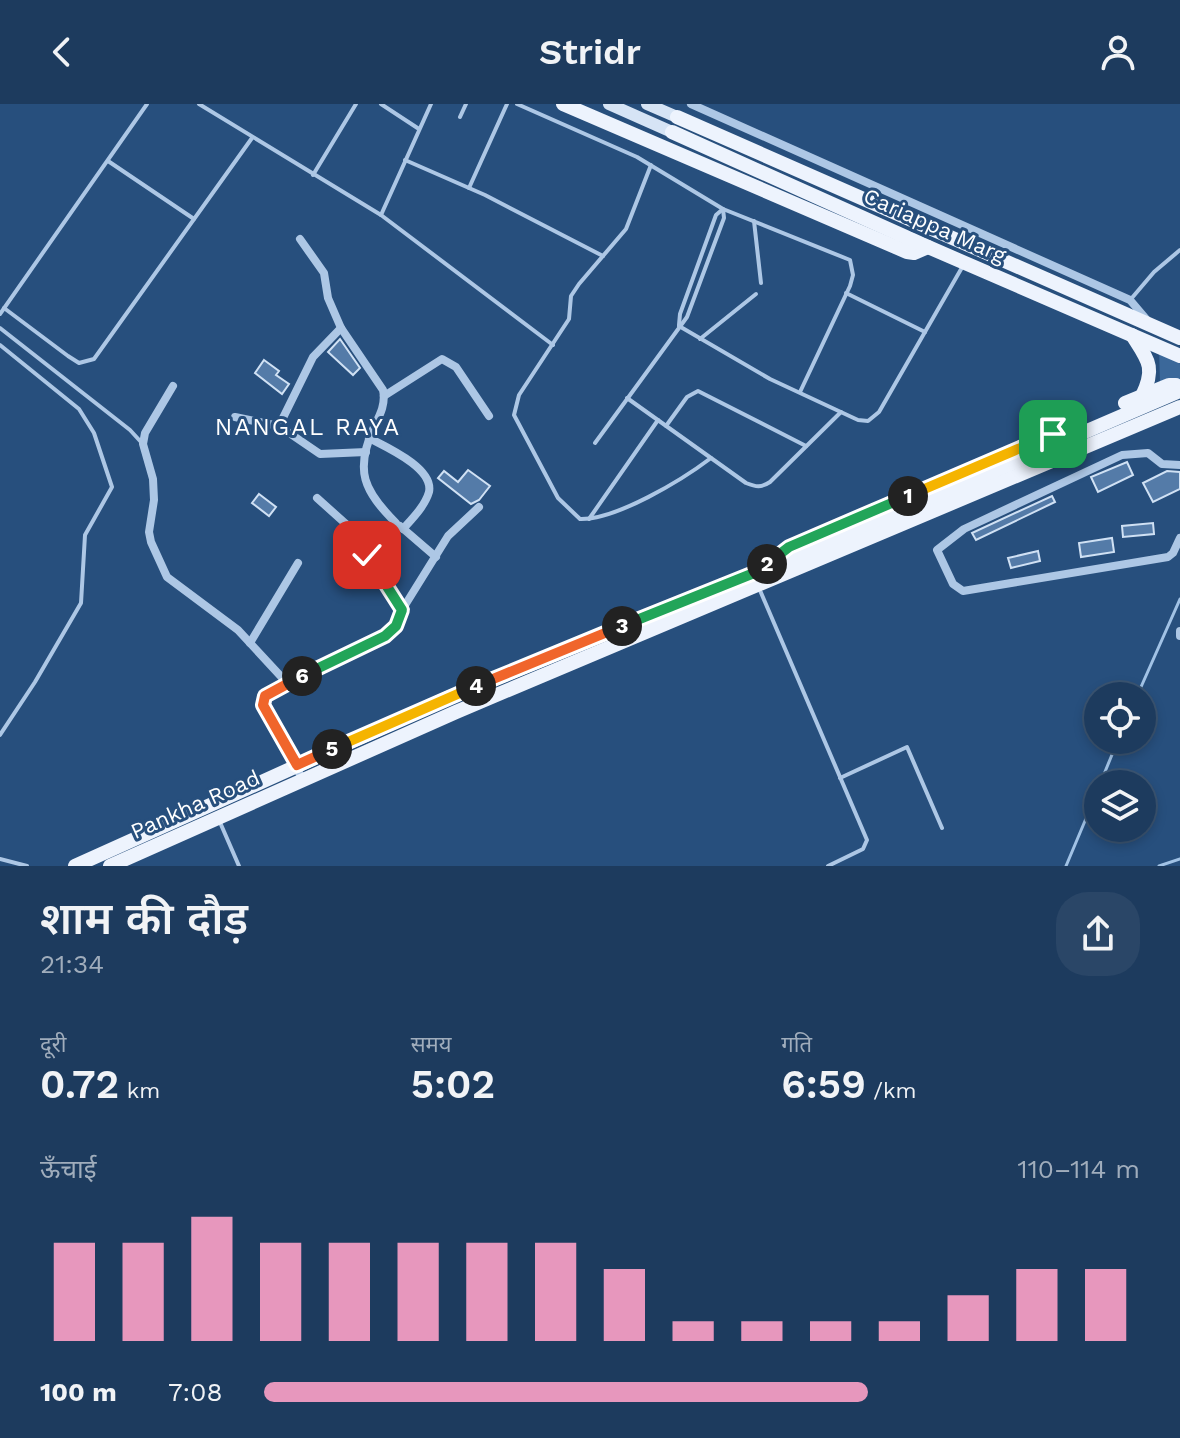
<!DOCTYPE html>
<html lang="hi">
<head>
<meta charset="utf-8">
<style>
  body { margin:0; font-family:"Work Sans","Noto Sans Devanagari",sans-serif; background:#2a4667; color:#f1f3f6; height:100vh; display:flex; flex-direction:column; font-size:30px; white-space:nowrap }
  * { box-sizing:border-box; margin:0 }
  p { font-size:26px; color:#a0adbc }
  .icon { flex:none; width:44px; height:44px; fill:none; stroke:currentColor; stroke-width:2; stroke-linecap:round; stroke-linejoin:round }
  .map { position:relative; height:762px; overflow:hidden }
  .details { display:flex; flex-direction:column; background:#1d3b5e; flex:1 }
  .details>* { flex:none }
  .fabs { position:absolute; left:1084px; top:578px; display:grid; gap:16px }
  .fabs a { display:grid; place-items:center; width:72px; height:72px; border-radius:50%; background:#1d3b5e; box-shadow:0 4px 12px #0003,0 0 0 2px #3b5573; font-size:40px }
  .pin { position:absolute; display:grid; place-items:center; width:68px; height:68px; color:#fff; margin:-34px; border-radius:16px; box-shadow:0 4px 12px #0006 }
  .km { position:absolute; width:40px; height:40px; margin:-20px; border-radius:50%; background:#222; color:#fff; font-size:22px; line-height:40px; text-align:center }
  .round { display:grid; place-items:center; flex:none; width:84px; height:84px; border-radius:32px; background:#2a4667 }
  .head { display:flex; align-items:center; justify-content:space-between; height:136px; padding:0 40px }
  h1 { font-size:44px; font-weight:600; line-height:60px }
  .figures { display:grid; grid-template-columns:repeat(3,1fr); gap:12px; height:136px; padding:8px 40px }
  .figures div { display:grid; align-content:center }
  .figures b { font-size:40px; font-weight:600 }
  .figures small { font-size:22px; font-weight:400 }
  .figures p { font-size:22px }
  .chart { height:224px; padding:16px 40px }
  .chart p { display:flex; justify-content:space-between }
  .chart svg { width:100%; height:144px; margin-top:8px; stroke:#e797bd; stroke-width:6 }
  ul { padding:0 40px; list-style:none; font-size:26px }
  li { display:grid; grid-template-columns:128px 96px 1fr; align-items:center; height:60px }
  li i { height:20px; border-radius:10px; background:#e797bd }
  header { display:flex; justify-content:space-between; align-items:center; height:104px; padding:0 40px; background:#1d3b5e; font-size:36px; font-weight:600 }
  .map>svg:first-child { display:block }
  .green { fill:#3b689a }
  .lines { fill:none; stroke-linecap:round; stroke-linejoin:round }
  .stream { stroke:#a1c2e5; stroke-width:3 }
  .building { fill:#547ba8; stroke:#d0e1f4; stroke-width:2 }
  .lane { stroke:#adc7e5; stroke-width:4 }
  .street { stroke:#adc7e5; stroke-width:8 }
  .secondary { stroke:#d6e4f5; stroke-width:12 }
  .primary { stroke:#edf3fd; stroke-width:14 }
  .split-1-casing { stroke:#fff; stroke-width:16 }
  .split-2-casing { stroke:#fff; stroke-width:16 }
  .split-3-casing { stroke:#fff; stroke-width:16 }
  .split-4-casing { stroke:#fff; stroke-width:16 }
  .split-5-casing { stroke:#fff; stroke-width:16 }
  .split-6-casing { stroke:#fff; stroke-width:16 }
  .split-7-casing { stroke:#fff; stroke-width:16 }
  .split-1 { stroke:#f5b400; stroke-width:10 }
  .split-2 { stroke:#22a559; stroke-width:10 }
  .split-3 { stroke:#22a559; stroke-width:10 }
  .split-4 { stroke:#f0652b; stroke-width:10 }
  .split-5 { stroke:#f5b400; stroke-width:10 }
  .split-6 { stroke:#f0652b; stroke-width:10 }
  .split-7 { stroke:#22a559; stroke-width:10 }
  .labels { text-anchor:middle; stroke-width:6; stroke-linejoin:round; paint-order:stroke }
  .street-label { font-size:22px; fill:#fff; stroke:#274f7d }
  .neighbourhood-label { font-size:24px; letter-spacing:2px; fill:#fff; stroke:#274f7d }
</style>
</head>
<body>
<header><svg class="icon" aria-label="back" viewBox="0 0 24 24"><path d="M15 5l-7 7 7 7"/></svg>Stridr<svg class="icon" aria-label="person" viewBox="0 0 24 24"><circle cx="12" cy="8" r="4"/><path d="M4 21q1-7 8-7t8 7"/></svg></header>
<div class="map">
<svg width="1180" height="762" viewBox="0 0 1180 762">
  <rect width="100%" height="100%" fill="#274f7d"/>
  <path class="green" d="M1159 247 1180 258V279H1160Z"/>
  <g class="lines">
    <g class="stream">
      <path d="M1137 592 1180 495"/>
      <path d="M1100 680 1118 636"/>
      <path d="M1066 762 1098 686"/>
      <path d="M1159 762 1180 755"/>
    </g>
  </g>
  <g class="building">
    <path d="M340 235 360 264 353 271 328 248Z"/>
    <path d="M264 256 279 267 276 271 289 280 282 290 255 269Z"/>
    <path d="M1127 358 1133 371 1098 388 1091 373Z"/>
    <path d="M468 366 490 382 479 396 471 400 438 374 444 367 458 378Z"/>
    <path d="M1167 367 1180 368V385L1153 398 1143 379Z"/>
    <path d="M259 390 276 403 269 412 252 399Z"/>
    <path d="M1052 392 1055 398 976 436 972 429Z"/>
    <path d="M1153 419 1154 430 1123 433 1122 422Z"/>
    <path d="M1112 434 1114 448 1081 453 1079 439Z"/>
    <path d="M1038 447 1040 457 1011 464 1008 454Z"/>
  </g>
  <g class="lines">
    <g class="lane">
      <path d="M199 0 381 111 553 241"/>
      <path d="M381 0 419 25"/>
      <path d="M517 0 637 53 723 105 850 156 853 171 850 182 800 288"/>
      <path d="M460 13 466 0"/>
      <path d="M405 56 485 91 603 152"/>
      <path d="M108 57 194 115"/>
      <path d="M651 61 626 125 579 180 571 192 569 215 519 291 514 311 558 394 580 415C616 416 682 376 711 354"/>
      <path d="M313 71 356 0"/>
      <path d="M469 84 507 0"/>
      <path d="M381 111 431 0"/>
      <path d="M754 117 761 179"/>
      <path d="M846 189 925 228"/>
      <path d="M1131 195 1154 168 1180 146"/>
      <path d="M4 204 68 252 79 259 94 255 252 34"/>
      <path d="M0 210 147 0"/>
      <path d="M679 221 680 210 716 111 723 105"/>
      <path d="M679 222 770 275 858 316 868 317 879 308 964 160"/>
      <path d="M0 224 130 326 141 338"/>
      <path d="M700 235 756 190"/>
      <path d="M0 241 79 305 94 329 112 383 85 431 81 499 35 578 0 631"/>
      <path d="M627 294 746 379C756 383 761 384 770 378L841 308"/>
      <path d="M666 322 687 293 698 287 806 342"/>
      <path d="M595 339 687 213 724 114 723 105"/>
      <path d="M589 415 658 316"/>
      <path d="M759 484 867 736 863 745 828 762"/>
      <path d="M840 674 907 643 942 724"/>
      <path d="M219 716 239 762"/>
      <path d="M0 755 27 762"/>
    </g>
    <g class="street">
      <path d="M691 0 1130 196 1147 216"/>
      <path d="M173 282 145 329 143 340 153 375 154 396 149 428 151 438 167 473 238 526 287 579 265 592 263 601 303 676"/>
      <path d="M384 292 442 255 456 263 489 312"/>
      <path d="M235 313 279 322 320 350 366 348"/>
      <path d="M279 322 313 253 341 224"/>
      <path d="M369 334C386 343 434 364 429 388 425 402 412 415 403 425"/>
      <path d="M1180 361 1162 360 1148 349 1122 351 964 425 937 446 953 480 963 487 1168 453 1173 449 1180 434"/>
      <path d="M317 394 346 420 367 451"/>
      <path d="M400 422 436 453"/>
      <path d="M402 506 448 432 479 403"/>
      <path d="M1180 527V532"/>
      <path d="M250 539 298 459"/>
      <path d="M287 579 385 532 396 522 402 506 367 451 396 419C364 387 354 367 374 323 380 311 386 300 383 286L341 224 328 194 324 169 300 135"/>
    </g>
    <g class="secondary">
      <path d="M609 0 672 28"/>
      <path d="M647 0 677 13"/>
    </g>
    <g class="primary">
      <path d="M563 0 907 148 914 149 928 143"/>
      <path d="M677 13 1180 234"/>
      <path d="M672 28 928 143 1180 252"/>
      <path d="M1132 231C1148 256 1156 263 1142 292"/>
      <path d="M1125 299 1169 281H1176L1180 284"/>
      <path d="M772 457 789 443 1066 325"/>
      <path d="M75 762 450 593 797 452 1180 287"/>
      <path d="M110 762 456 608 1180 303"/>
    </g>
  </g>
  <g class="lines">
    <defs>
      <path id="split-1" d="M908 392 1053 330"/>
      <path id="split-2" d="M767 460 789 443 908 392"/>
      <path id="split-3" d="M622 522 759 467 767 460"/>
      <path id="split-4" d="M476 582 622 522"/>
      <path id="split-5" d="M332 645 476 582"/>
      <path id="split-6" d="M302 572 265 592 263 601 297 661 332 645"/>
      <path id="split-7" d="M302 572 385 532 396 522 402 506 367 451"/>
    </defs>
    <use href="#split-1" class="split-1-casing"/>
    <use href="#split-2" class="split-2-casing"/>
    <use href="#split-3" class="split-3-casing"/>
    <use href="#split-4" class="split-4-casing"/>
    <use href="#split-5" class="split-5-casing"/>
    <use href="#split-6" class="split-6-casing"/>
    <use href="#split-7" class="split-7-casing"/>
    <use href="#split-1" class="split-1"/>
    <use href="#split-2" class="split-2"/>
    <use href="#split-3" class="split-3"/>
    <use href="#split-4" class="split-4"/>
    <use href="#split-5" class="split-5"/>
    <use href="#split-6" class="split-6"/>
    <use href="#split-7" class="split-7"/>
  </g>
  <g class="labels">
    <g class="street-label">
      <text transform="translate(935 121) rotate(24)" y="8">Cariappa Marg</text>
      <text transform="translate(195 700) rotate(-24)" y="8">Pankha Road</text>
    </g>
    <g class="neighbourhood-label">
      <text x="308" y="331">NANGAL RAYA</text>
    </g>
  </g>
</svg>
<div class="fabs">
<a><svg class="icon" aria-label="locate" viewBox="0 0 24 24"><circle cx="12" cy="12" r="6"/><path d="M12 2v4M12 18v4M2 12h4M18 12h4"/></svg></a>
<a><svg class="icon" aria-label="layers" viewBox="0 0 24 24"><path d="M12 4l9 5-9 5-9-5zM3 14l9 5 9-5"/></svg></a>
</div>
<div class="pin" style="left:1053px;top:330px;background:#1e9e55"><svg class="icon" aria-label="arrive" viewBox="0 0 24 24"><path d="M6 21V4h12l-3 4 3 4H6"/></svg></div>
<div class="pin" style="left:367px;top:451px;background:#d93025"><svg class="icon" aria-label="check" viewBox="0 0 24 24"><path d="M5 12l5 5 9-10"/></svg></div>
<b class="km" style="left:908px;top:392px">1</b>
<b class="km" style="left:767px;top:460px">2</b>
<b class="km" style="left:622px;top:522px">3</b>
<b class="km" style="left:476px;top:582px">4</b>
<b class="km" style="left:332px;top:645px">5</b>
<b class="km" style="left:302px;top:572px">6</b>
</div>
<section class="details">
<div class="head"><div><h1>शाम की दौड़</h1><p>21:34</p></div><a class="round"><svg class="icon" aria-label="share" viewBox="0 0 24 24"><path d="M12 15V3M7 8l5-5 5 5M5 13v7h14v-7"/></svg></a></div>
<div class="figures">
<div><p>दूरी</p><b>0.72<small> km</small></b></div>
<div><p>समय</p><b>5:02</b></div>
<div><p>गति</p><b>6:59<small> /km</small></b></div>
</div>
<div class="chart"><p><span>ऊँचाई</span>110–114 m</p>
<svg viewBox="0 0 160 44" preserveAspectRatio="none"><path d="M5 44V14M15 44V14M25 44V6M35 44V14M45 44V14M55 44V14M65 44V14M75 44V14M85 44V22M95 44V38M105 44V38M115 44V38M125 44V38M135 44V30M145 44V22M155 44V22"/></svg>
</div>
<ul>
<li><b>100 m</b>7:08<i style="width:69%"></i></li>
</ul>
</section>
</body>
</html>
